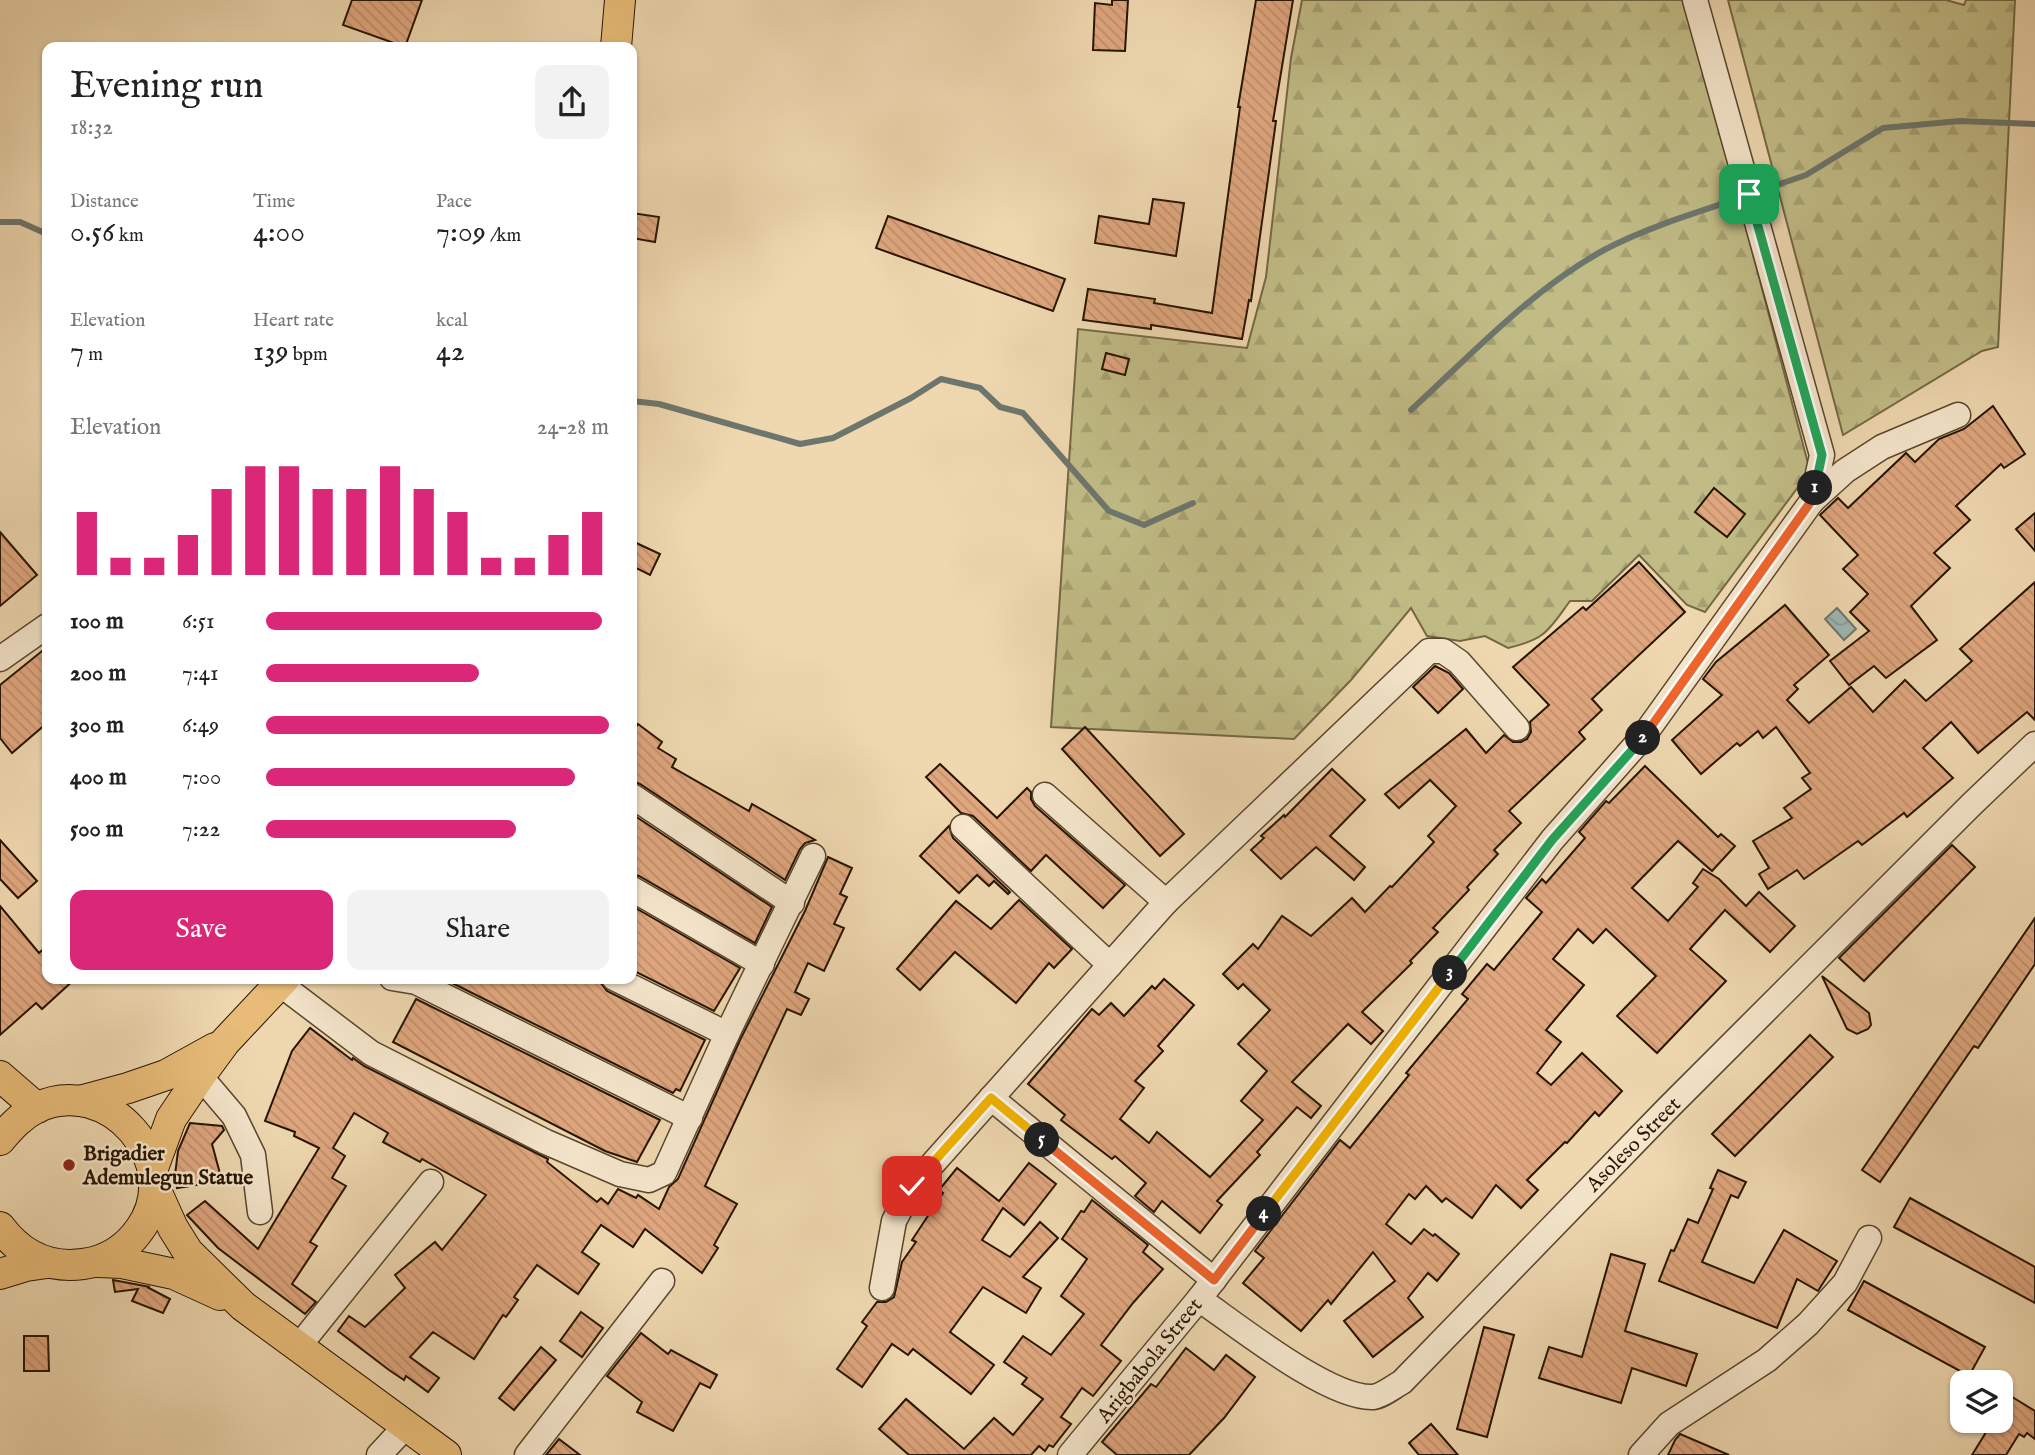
<!DOCTYPE html>
<html lang="en">
<head>
<meta charset="utf-8">
<style>
  body { margin:0; font-family:"IM FELL English",serif; background:#f2f2f2; color:#222; height:100vh; display:flex; flex-direction:column; font-size:26px; white-space:nowrap }
  * { box-sizing:border-box; margin:0 }
  p { font-size:23px; color:#767676 }
  .icon { flex:none; width:38px; height:38px; fill:none; stroke:currentColor; stroke-width:2; stroke-linecap:round; stroke-linejoin:round }
  .map { position:relative; flex:1; overflow:hidden }
  .drawer { position:absolute; left:42px; top:42px; width:595px; height:942px; display:flex; flex-direction:column; background:#fff; border-radius:14px; box-shadow:0 2px 5px #0004 }
  .drawer>* { flex:none }
  .tools { position:absolute; left:1950px; top:1370px; display:grid; gap:14px }
  .tools a { display:grid; place-items:center; width:63px; height:63px; border-radius:14px; background:#fff; box-shadow:0 2px 5px #0004; font-size:35px }
  .pin { position:absolute; display:grid; place-items:center; width:60px; height:60px; color:#fff; margin:-30px; border-radius:14px; box-shadow:0 4px 10px #0006 }
  .km { position:absolute; width:35px; height:35px; margin:-18px; border-radius:50%; background:#222; color:#fff; font-size:19px; line-height:35px; text-align:center }
  .round { display:grid; place-items:center; flex:none; width:74px; height:74px; border-radius:14px; background:#f2f2f2 }
  .summary { display:flex; align-items:center; justify-content:space-between; height:119px; padding:0 28px }
  h1 { font-size:38px; font-weight:600; line-height:52px }
  .stats { display:grid; grid-template-columns:repeat(3,1fr); gap:10px; height:119px; padding:7px 28px }
  .stats div { display:grid; align-content:center }
  .stats b { font-size:30px; font-weight:600 }
  .stats small { font-size:19px; font-weight:400 }
  .stats p { font-size:19px }
  .chart { height:196px; padding:14px 28px }
  .chart p { display:flex; justify-content:space-between }
  .chart svg { width:100%; height:126px; margin-top:7px; stroke:#db2777; stroke-width:6 }
  .primary-button { display:flex; gap:14px; margin-top:auto; padding:14px 28px }
  .primary-button a { flex:1; height:80px; border-radius:14px; background:#db2777; color:#fff; font-size:28px; font-weight:600; line-height:80px; text-align:center }
  .primary-button a+a { background:#f2f2f2; color:#222 }
  ul { padding:0 28px; list-style:none; font-size:23px }
  li { display:grid; grid-template-columns:112px 84px 1fr; align-items:center; height:52px }
  li i { height:18px; border-radius:9px; background:#db2777 }
  .map>svg:first-child { display:block }
  .forest { fill:url(#forest-firs); stroke:#746844; stroke-width:2 }
  .water { fill:url(#water-waves); stroke:#6d766d; stroke-width:2 }
  .lines { fill:none; stroke-linecap:round; stroke-linejoin:round }
  .stream { stroke:#6d766d; stroke-width:6 }
  .building { fill:url(#building-back-hatch); stroke:#261401; stroke-width:2 }
  .minor-casing { stroke:#58452d; stroke-width:27 }
  .major-casing { stroke:#261401; stroke-width:32 }
  .minor { stroke:#f5e6cc; stroke-width:24 }
  .major { stroke:#e8bc78; stroke-width:30 }
  .split-1-casing { stroke:#fff; stroke-width:14 }
  .split-2-casing { stroke:#fff; stroke-width:14 }
  .split-3-casing { stroke:#fff; stroke-width:14 }
  .split-4-casing { stroke:#fff; stroke-width:14 }
  .split-5-casing { stroke:#fff; stroke-width:14 }
  .split-6-casing { stroke:#fff; stroke-width:14 }
  .split-1 { stroke:#22a559; stroke-width:9 }
  .split-2 { stroke:#f0652b; stroke-width:9 }
  .split-3 { stroke:#22a559; stroke-width:9 }
  .split-4 { stroke:#f5b400; stroke-width:9 }
  .split-5 { stroke:#f0652b; stroke-width:9 }
  .split-6 { stroke:#f5b400; stroke-width:9 }
  .poi-dot { fill:#8f2418; stroke:#f5e6cc; stroke-width:2.5 }
  .labels { text-anchor:middle; stroke-width:5; stroke-linejoin:round; paint-order:stroke }
  .street-label { font-size:21px; fill:#261401; stroke:#f5e6cc }
  .poi-label { font-size:21px; font-weight:bold; fill:#261401; stroke:#f5e6cc; text-anchor:start }
</style>
</head>
<body>
<div class="map">
<svg width="2035" height="1455" viewBox="0 0 2035 1455">
  <defs>
    <pattern id="forest-firs" width="22" height="20" patternUnits="userSpaceOnUse" patternTransform="scale(1.75)"><rect width="22" height="20" fill="#c1bc86"/><path d="M5 1l3.5 6h-7zM16 11l3.5 6h-7z" fill="#a6a172"/></pattern>
    <pattern id="water-waves" width="16" height="10" patternUnits="userSpaceOnUse" patternTransform="scale(1.75)"><rect width="16" height="10" fill="#9db8b5"/><path d="M0 5q4-4 8 0t8 0" fill="none" stroke="#879d9a"/></pattern>
    <pattern id="building-back-hatch" width="6" height="6" patternUnits="userSpaceOnUse" patternTransform="scale(1.75)"><rect width="6" height="6" fill="#e0a77f"/><path d="M-1 5l2 2M0 0l6 6M5-1l2 2" fill="none" stroke="#c08f6c"/></pattern>
  </defs>
  <rect width="100%" height="100%" fill="#efd8b0"/>
  <filter id="stains"><feTurbulence type="fractalNoise" baseFrequency=".00286" numOctaves="4"/><feColorMatrix values="0 0 0 0 .2 0 0 0 0 .09 0 0 0 0 .02 0 0 0 .5 -.17"/></filter>
  <radialGradient id="worn" r=".72"><stop offset=".6" stop-color="#630" stop-opacity="0"/><stop offset="1" stop-color="#630" stop-opacity=".3"/></radialGradient>
  <g class="forest">
    <path d="M1302 0H1686L1810 471 1705 612 1687 605 1639 555 1592 601H1570C1548 631 1546 639 1508 648L1485 636 1460 641 1427 636 1411 608 1351 680 1294 739 1051 727 1078 329 1247 348 1266 277 1291 58Z"/>
    <path d="M1728 0H1946L1964 5 1966 0H2015L1998 347 1982 351 1843 435Z"/>
  </g>
  <path class="water" d="M1837 608 1856 629 1844 640 1825 619Z"/>
  <g class="lines">
    <g class="stream">
      <path d="M1754 193 1806 175 1883 128 1960 121 2035 124"/>
      <path d="M0 222H20L47 234"/>
      <path d="M632 401 659 404 800 444 833 438 911 398 941 379 980 388 1000 407 1023 413 1109 511 1144 525 1193 503"/>
      <path d="M1411 410C1472 354 1531 290 1604 250 1645 228 1698 212 1743 197"/>
    </g>
  </g>
  <g class="building">
    <path d="M352 0H422L405 47 343 25Z"/>
    <path d="M1112 0H1128L1125 51 1093 50 1095 3 1112 5Z"/>
    <path d="M1256 0H1293L1273 121H1276L1251 301 1249 300 1242 339 1151 325V329L1083 320 1088 289 1155 299 1154 303 1212 313 1240 107H1238Z"/>
    <path d="M1153 199 1184 203 1176 256 1095 243 1099 216 1149 224Z"/>
    <path d="M632 213 659 217 655 242 632 238Z"/>
    <path d="M888 216 1065 279 1053 311 876 248Z"/>
    <path d="M1106 353 1129 359 1125 375 1102 369Z"/>
    <path d="M1993 406 2025 454 2004 468 2001 464 1956 506 1970 520 1934 553 1950 568 1911 606 1937 640 1886 678 1874 666 1849 685 1830 661 1869 631 1850 612 1868 594 1843 569 1858 555 1820 515 1838 498 1848 508 1906 453 1915 462 1939 439 1964 429Z"/>
    <path d="M1714 488 1745 514 1727 537 1695 512Z"/>
    <path d="M2035 513V551L2016 529Z"/>
    <path d="M0 532 37 575 0 606Z"/>
    <path d="M632 541 660 554 650 575 632 566Z"/>
    <path d="M1639 562 1685 612 1592 699 1602 710 1579 732 1585 739 1509 811 1521 823 1494 850 1498 854 1467 887 1469 890 1433 928 1438 932 1410 961 1412 963 1362 1012 1383 1031 1371 1044 1348 1024 1292 1082 1321 1106 1311 1118 1297 1107 1257 1152 1260 1155 1217 1201 1222 1205 1200 1233 1162 1201 1154 1212 1135 1196 1146 1183 1115 1156 1112 1159 1061 1120 1065 1115 1028 1084 1092 1009 1099 1015 1111 1003 1124 1016 1152 986 1155 989 1164 979 1194 1005 1158 1046 1163 1051 1135 1081 1144 1088 1120 1119 1149 1143 1157 1132 1210 1177 1263 1120 1241 1101 1267 1071 1238 1044 1270 1010 1243 984 1238 989 1223 974 1253 944 1258 949 1282 916 1311 936 1352 898 1365 912 1390 886 1392 887 1434 842 1428 836 1456 806 1430 780 1399 808 1385 794 1466 729 1486 753 1504 735 1513 742H1521L1527 739 1531 732 1530 722 1549 705 1513 667 1583 607 1586 610Z"/>
    <path d="M2035 582V720L2027 712 1978 753 1951 722 1923 748 1953 778 1907 817 1904 813 1862 845 1858 841 1804 879 1797 870 1768 889 1759 874 1769 868 1753 841 1792 818 1784 808 1811 789 1802 778 1810 773 1776 727 1763 738 1758 731 1740 746 1737 743 1701 774 1672 740 1722 695 1703 679 1716 662 1785 605 1829 655 1794 685 1798 689 1787 700 1809 723 1851 687 1873 712 1905 680 1926 701 1972 661 1960 649Z"/>
    <path d="M47 647V723L12 753 0 738V685Z"/>
    <path d="M1435 666 1449 673 1463 689 1438 713 1413 687Z"/>
    <path d="M638 724 662 742 658 748 676 759 672 767 749 811 752 804 815 840 805 843 800 849 785 880 640 784 632 781V733Z"/>
    <path d="M1085 727 1184 834 1160 856 1062 749Z"/>
    <path d="M940 764 997 818 1027 788 1031 792V799L1035 806 1125 885 1103 908 1046 855 1031 871 973 816 961 813 926 777Z"/>
    <path d="M1645 766 1718 837 1721 834 1735 846 1712 871 1678 841 1632 888 1668 921 1698 887 1693 883 1703 869 1719 879 1746 906 1759 892 1795 926 1770 952 1725 910 1690 949 1726 981 1657 1053 1617 1016 1656 976 1606 929 1593 943 1578 929 1553 959 1584 985 1546 1030 1561 1042 1537 1073 1551 1085 1582 1053 1622 1091 1599 1116 1595 1112 1567 1143 1565 1142 1527 1180 1538 1190 1521 1208 1496 1185 1472 1218 1446 1198 1442 1202 1426 1186 1415 1199 1409 1194 1386 1224 1411 1244 1424 1229 1433 1236 1435 1234 1459 1254 1437 1281 1428 1273 1408 1298 1423 1317 1373 1357 1344 1321 1395 1281 1373 1252 1331 1304 1328 1300 1301 1331 1243 1283 1264 1258 1255 1251 1340 1140 1350 1148 1409 1075 1406 1073 1468 999 1462 994 1487 964 1494 970 1532 924 1542 912 1526 898 1542 879 1546 883 1585 838 1579 832 1606 801 1609 803Z"/>
    <path d="M1332 769 1365 800 1330 836 1365 867 1354 880 1316 847 1281 879 1251 850 1264 838 1261 836 1284 815 1285 817Z"/>
    <path d="M632 814 772 907 755 943 639 876 632 874Z"/>
    <path d="M949 826 953 838 1010 892 1008 894 994 881 989 886 977 875 959 893 920 856Z"/>
    <path d="M0 840 37 881 18 898 0 879Z"/>
    <path d="M1952 845 1975 867 1864 981 1839 958Z"/>
    <path d="M828 857 852 868 840 894 847 897 834 924 844 928 824 971 808 963 795 992 809 999 801 1015 787 1009 705 1186 737 1204 714 1245 718 1248 702 1273 645 1229 633 1247 601 1225 582 1252 599 1264 578 1294 537 1265 514 1297 518 1300 506 1317 503 1315 474 1359 433 1332 410 1357 439 1378 428 1392 406 1376 404 1380 389 1370 338 1331 349 1316 365 1327 405 1288 395 1275 435 1242 442 1250 486 1195 422 1159 420 1162 383 1142 388 1133 354 1113 333 1148 345 1156 332 1178 346 1186 310 1242 317 1246 292 1284 316 1302 305 1314 218 1248 187 1215 205 1201 258 1249 319 1148 294 1136 295 1132 265 1121 292 1051 310 1028 352 1060 353 1058 364 1066 548 1159 547 1162 597 1202 601 1198 608 1204 618 1189 636 1198 638 1195 659 1209 669 1187 678 1179 740 1040 805 911Z"/>
    <path d="M1019 900 1072 949 1054 968 1049 963 1016 1003 955 952 920 990 897 969 956 901 991 929Z"/>
    <path d="M0 906 39 953 47 946V978H76L42 1009 36 1003 0 1035Z"/>
    <path d="M632 906 740 968 714 1011 632 970Z"/>
    <path d="M2035 918V964L1978 1048 1974 1046 1880 1182 1862 1170Z"/>
    <path d="M1822 976 1869 1013 1871 1025 1868 1029 1857 1034 1847 1029Z"/>
    <path d="M442 978H592L600 982 607 991 705 1040 680 1091 676 1089 673 1093Z"/>
    <path d="M416 999 660 1120 637 1162 605 1151 393 1042Z"/>
    <path d="M1810 1035 1833 1057 1735 1156 1712 1134Z"/>
    <path d="M190 1123 222 1126 224 1130 212 1144 222 1181 177 1188 175 1175 178 1151Z"/>
    <path d="M1029 1163 1056 1184 1024 1225 1003 1208 982 1240 1010 1257 1040 1222 1058 1238 1023 1277 1041 1288 1026 1313 983 1287 950 1332 994 1365 971 1394 913 1349 908 1355 892 1344 862 1387 837 1369 867 1326 862 1322 877 1302H886L894 1297 902 1262 916 1242 912 1240 943 1193 939 1190 957 1168 999 1201Z"/>
    <path d="M1718 1170 1746 1182 1738 1198 1731 1195 1702 1262 1754 1283 1784 1230 1837 1261 1818 1291 1797 1279 1777 1328 1659 1281 1671 1250 1674 1251 1688 1219 1698 1223 1713 1189 1710 1188Z"/>
    <path d="M1910 1198 2035 1267V1303L1894 1227Z"/>
    <path d="M1092 1200 1148 1245 1143 1252 1163 1269 1133 1303 1101 1345 1121 1361 1093 1396 1082 1388 1061 1417 1071 1424 1053 1447 1049 1445 1045 1451 1039 1446 1031 1455H909L879 1429 906 1399 964 1449 994 1418 1013 1435 1043 1399 1022 1384 1027 1378 1004 1362 1023 1336 1051 1355 1084 1314 1061 1296 1087 1259 1062 1239 1081 1211 1084 1212Z"/>
    <path d="M1611 1254 1645 1264 1625 1331 1697 1354 1686 1386 1632 1368 1621 1403 1539 1378 1549 1347 1582 1357Z"/>
    <path d="M113 1280 150 1287H147L170 1299 163 1313 132 1301 138 1289 115 1292Z"/>
    <path d="M1864 1281 1985 1347 1969 1376 1848 1310Z"/>
    <path d="M581 1312 603 1328 582 1357 560 1341Z"/>
    <path d="M1484 1327 1514 1335 1487 1437 1457 1429Z"/>
    <path d="M641 1333 668 1354 671 1350 717 1375 710 1388 700 1383 673 1431 637 1412 642 1402 607 1376Z"/>
    <path d="M24 1336H48L49 1371H24Z"/>
    <path d="M541 1347 556 1360 514 1410 499 1398Z"/>
    <path d="M1186 1348 1214 1370 1226 1355 1255 1377 1224 1418 1189 1455H1117L1102 1442 1151 1384 1156 1387Z"/>
    <path d="M2009 1395 2035 1411V1439L2027 1433 2024 1437 2019 1434 2006 1455H1972L1993 1421H2000V1409Z"/>
    <path d="M1431 1424 1458 1455H1419L1409 1443Z"/>
    <path d="M1680 1434 1729 1455H1668L1675 1440Z"/>
    <path d="M559 1439 580 1455H546Z"/>
  </g>
  <g class="lines">
    <defs>
      <g id="minor">
        <path d="M1695 0 1822 455 1812 501"/>
        <path d="M0 659 47 626"/>
        <path d="M1045 795 1166 902"/>
        <path d="M632 796 792 903"/>
        <path d="M963 827 1110 965"/>
        <path d="M632 889 762 964"/>
        <path d="M392 978 416 982 690 1118"/>
        <path d="M614 978 727 1034"/>
        <path d="M280 984 371 1053 546 1142 620 1174 649 1180 664 1173 727 1034 813 856"/>
        <path d="M200 1076 234 1116 253 1155 260 1212"/>
        <path d="M991 1098 1214 1280"/>
        <path d="M882 1288 894 1221 912 1187 1166 902 1429 651H1443L1459 662 1517 728"/>
        <path d="M1199 1299C1237 1325 1329 1399 1373 1397 1382 1396 1393 1387 1402 1382L1667 1109 1971 805 2035 744"/>
        <path d="M299 1346 431 1182"/>
        <path d="M379 1455 405 1427"/>
        <path d="M527 1455 662 1281"/>
        <path d="M1070 1455 1199 1299 1552 840 1642 738 1812 501 1845 471 1882 447 1958 415"/>
        <path d="M1641 1455 1669 1424 1767 1360 1808 1324 1845 1283 1869 1238"/>
      </g>
      <g id="major">
        <path d="M616 47 620 0"/>
        <path d="M0 1076 37 1108"/>
        <path d="M80 1101 128 1088 166 1075 215 1048"/>
        <path d="M0 1140C11 1127 21 1116 36 1108 108 1073 187 1163 140 1229 126 1249 107 1261 83 1264 48 1269 20 1254 0 1227"/>
        <path d="M153 1168 171 1119 200 1076 225 1042 285 978"/>
        <path d="M154 1186 173 1228 188 1252 243 1306 446 1455"/>
        <path d="M99 1262 122 1263 174 1274 220 1295"/>
        <path d="M0 1274 26 1266 47 1263"/>
      </g>
    </defs>
    <use href="#minor" class="minor-casing"/>
    <use href="#major" class="major-casing"/>
    <use href="#minor" class="minor"/>
    <use href="#major" class="major"/>
  </g>
  <g class="lines">
    <defs>
      <path id="split-1" d="M1749 194 1822 455 1815 488"/>
      <path id="split-2" d="M1643 738 1812 500 1815 488"/>
      <path id="split-3" d="M1450 973 1552 840 1643 738"/>
      <path id="split-4" d="M1264 1214 1450 973"/>
      <path id="split-5" d="M1042 1140 1214 1280 1264 1214"/>
      <path id="split-6" d="M912 1186 991 1098 1042 1140"/>
    </defs>
    <use href="#split-1" class="split-1-casing"/>
    <use href="#split-2" class="split-2-casing"/>
    <use href="#split-3" class="split-3-casing"/>
    <use href="#split-4" class="split-4-casing"/>
    <use href="#split-5" class="split-5-casing"/>
    <use href="#split-6" class="split-6-casing"/>
    <use href="#split-1" class="split-1"/>
    <use href="#split-2" class="split-2"/>
    <use href="#split-3" class="split-3"/>
    <use href="#split-4" class="split-4"/>
    <use href="#split-5" class="split-5"/>
    <use href="#split-6" class="split-6"/>
  </g>
  <circle class="poi-dot" cx="69" cy="1165" r="7"/>
  <g class="labels">
    <g class="street-label">
      <text transform="translate(1633 1144) rotate(-45)" y="7">Asoleso Street</text>
      <text transform="translate(1149 1360) rotate(-51)" y="7">Arigbabola Street</text>
    </g>
    <g class="poi-label">
      <text x="83" y="1160">Brigadier<tspan x="83" dy="24">Ademulegun Statue</tspan></text>
    </g>
  </g>
  <rect width="100%" height="100%" filter="url(#stains)"/>
  <rect width="100%" height="100%" fill="url(#worn)"/>
</svg>
<div class="tools">
<a><svg class="icon" aria-label="layers" viewBox="0 0 24 24"><path d="M12 4l9 5-9 5-9-5zM3 14l9 5 9-5"/></svg></a>
</div>
<div class="pin" style="left:1749px;top:194px;background:#1e9e55"><svg class="icon" aria-label="arrive" viewBox="0 0 24 24"><path d="M6 21V4h12l-3 4 3 4H6"/></svg></div>
<div class="pin" style="left:912px;top:1186px;background:#d93025"><svg class="icon" aria-label="check" viewBox="0 0 24 24"><path d="M5 12l5 5 9-10"/></svg></div>
<b class="km" style="left:1815px;top:488px">1</b>
<b class="km" style="left:1643px;top:738px">2</b>
<b class="km" style="left:1450px;top:973px">3</b>
<b class="km" style="left:1264px;top:1214px">4</b>
<b class="km" style="left:1042px;top:1140px">5</b>
<section class="drawer">
<div class="summary"><div><h1>Evening run</h1><p>18:32</p></div><a class="round"><svg class="icon" aria-label="share" viewBox="0 0 24 24"><path d="M12 15V3M7 8l5-5 5 5M5 13v7h14v-7"/></svg></a></div>
<div class="stats">
<div><p>Distance</p><b>0.56<small> km</small></b></div>
<div><p>Time</p><b>4:00</b></div>
<div><p>Pace</p><b>7:09<small> /km</small></b></div>
</div>
<div class="stats">
<div><p>Elevation</p><b>7<small> m</small></b></div>
<div><p>Heart rate</p><b>139<small> bpm</small></b></div>
<div><p>kcal</p><b>42</b></div>
</div>
<div class="chart"><p><span>Elevation</span>24–28 m</p>
<svg viewBox="0 0 160 44" preserveAspectRatio="none"><path d="M5 44V22M15 44V38M25 44V38M35 44V30M45 44V14M55 44V6M65 44V6M75 44V14M85 44V14M95 44V6M105 44V14M115 44V22M125 44V38M135 44V38M145 44V30M155 44V22"/></svg>
</div>
<ul>
<li><b>100 m</b>6:51<i style="width:98%"></i></li>
<li><b>200 m</b>7:41<i style="width:62%"></i></li>
<li><b>300 m</b>6:49<i style="width:100%"></i></li>
<li><b>400 m</b>7:00<i style="width:90%"></i></li>
<li><b>500 m</b>7:22<i style="width:73%"></i></li>
</ul>
<div class="primary-button"><a>Save</a><a>Share</a></div>
</section>
</div>
</body>
</html>
